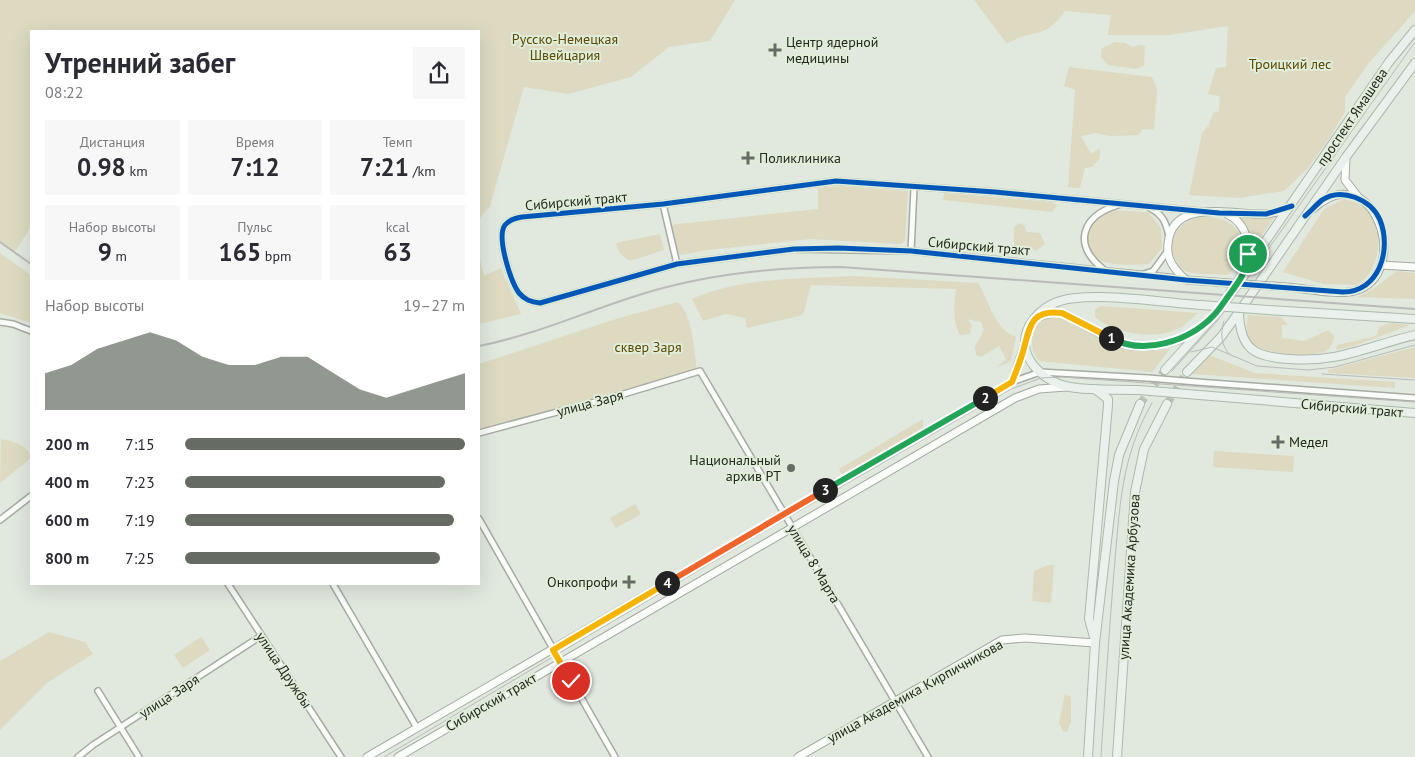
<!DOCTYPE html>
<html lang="ru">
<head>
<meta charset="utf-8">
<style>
  body { margin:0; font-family:"PT Sans",sans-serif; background:#f7f7f7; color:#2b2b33; height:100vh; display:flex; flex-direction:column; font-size:19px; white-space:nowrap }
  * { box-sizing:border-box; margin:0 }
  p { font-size:16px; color:#7c7c81 }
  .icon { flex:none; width:28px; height:28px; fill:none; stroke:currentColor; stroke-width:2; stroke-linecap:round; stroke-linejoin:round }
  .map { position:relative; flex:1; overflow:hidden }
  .panel { position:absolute; left:30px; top:30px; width:450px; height:555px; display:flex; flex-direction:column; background:#fff; border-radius:0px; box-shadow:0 5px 20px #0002 }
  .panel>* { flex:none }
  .pin { position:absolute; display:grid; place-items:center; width:42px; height:42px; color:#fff; margin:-21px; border:2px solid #fff; border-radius:50%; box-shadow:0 1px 5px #0007 }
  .km { position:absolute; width:25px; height:25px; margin:-12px; border-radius:50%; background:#222; color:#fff; font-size:14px; line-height:25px; text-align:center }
  .round { display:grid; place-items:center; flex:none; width:52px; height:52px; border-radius:0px; background:#f7f7f7 }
  .headline { display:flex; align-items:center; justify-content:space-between; height:85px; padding:0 15px }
  h1 { font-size:28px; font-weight:600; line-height:38px }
  .stats { display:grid; grid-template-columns:repeat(3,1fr); gap:8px; height:85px; padding:5px 15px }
  .stats div { display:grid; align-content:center; border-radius:0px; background:#f7f7f7; text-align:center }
  .stats b { font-size:25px; font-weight:600 }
  .stats small { font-size:14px; font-weight:400 }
  .stats p { font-size:14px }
  .chart { height:140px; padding:10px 15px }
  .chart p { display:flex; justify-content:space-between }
  .chart svg { width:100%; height:90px; margin-top:5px; fill:#666c63; opacity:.7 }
  ul { padding:0 15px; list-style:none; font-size:16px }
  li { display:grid; grid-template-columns:80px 60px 1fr; align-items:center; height:38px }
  li i { height:12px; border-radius:6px; background:#666c63 }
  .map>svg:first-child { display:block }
  .green { fill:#dddac1 }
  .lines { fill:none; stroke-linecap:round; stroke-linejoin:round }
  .primary-tunnel { stroke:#bbc2b8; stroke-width:8; stroke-dasharray:8 4; stroke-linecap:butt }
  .street-casing { stroke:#a6aba3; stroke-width:8 }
  .secondary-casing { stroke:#a6aba3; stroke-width:9 }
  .primary-casing { stroke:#abb9ae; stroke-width:10 }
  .street { stroke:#fafcfa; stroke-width:5 }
  .secondary { stroke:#fafcfa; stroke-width:7 }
  .primary { stroke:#eaf1ec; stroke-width:8 }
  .tram { stroke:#b9bbb8; stroke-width:1 }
  .rail { stroke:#b9bbb8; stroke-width:2 }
  .street-bridge-casing { stroke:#a6aba3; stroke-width:8; stroke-linecap:butt }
  .secondary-bridge-casing { stroke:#a6aba3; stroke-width:9; stroke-linecap:butt }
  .primary-bridge-casing { stroke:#abb9ae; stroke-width:10; stroke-linecap:butt }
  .street-bridge { stroke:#fafcfa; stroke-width:5 }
  .secondary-bridge { stroke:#fafcfa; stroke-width:7 }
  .primary-bridge { stroke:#eaf1ec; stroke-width:8 }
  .cycleway-casing { stroke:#dfedd9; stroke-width:8 }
  .cycleway { stroke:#0057b8; stroke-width:5 }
  .split-1-casing { stroke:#fff; stroke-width:10 }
  .split-2-casing { stroke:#fff; stroke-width:10 }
  .split-3-casing { stroke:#fff; stroke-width:10 }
  .split-4-casing { stroke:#fff; stroke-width:10 }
  .split-5-casing { stroke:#fff; stroke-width:10 }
  .split-1 { stroke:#22a559; stroke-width:6 }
  .split-2 { stroke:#f5b400; stroke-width:6 }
  .split-3 { stroke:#22a559; stroke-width:6 }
  .split-4 { stroke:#f0652b; stroke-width:6 }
  .split-5 { stroke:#f5b400; stroke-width:6 }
  .poi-dot { fill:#666c63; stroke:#dfedd9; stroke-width:2 }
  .labels { text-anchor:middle; stroke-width:4; stroke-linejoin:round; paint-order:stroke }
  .park-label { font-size:14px; fill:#5b4a05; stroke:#dfedd9 }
  .poi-label { font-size:14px; fill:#242921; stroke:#dfedd9; text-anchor:start }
  .street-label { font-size:14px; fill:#242921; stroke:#dfedd9 }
</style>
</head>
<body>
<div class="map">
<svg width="1415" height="757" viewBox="0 0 1415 757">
  <rect width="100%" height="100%" fill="#e1e8de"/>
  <g class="green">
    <path d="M0 0H735L710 41 669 47 631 77 568 94 524 87 490 206 479 219V31H31V227L14 253 0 242Z"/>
    <path d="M974 0H1415V11L1368 64 1345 97V112L1327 142 1308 168 1284 191 1239 198 1189 195 1202 133 1209 125 1213 113 1219 111 1220 96 1208 94 1216 68 1226 67 1228 26 1169 35H1108L1111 15 1065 11C1043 42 1033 27 1007 44Z"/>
    <path d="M1115 42 1125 43 1132 47 1140 45 1145 46 1144 66 1135 69 1108 65 1101 57 1102 48Z"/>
    <path d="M1069 67 1152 77 1157 89 1154 130 1143 129 1138 135 1110 136 1095 133 1081 136 1091 154 1100 148V158L1092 167 1085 168 1080 188 1068 187 1075 90 1064 86Z"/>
    <path d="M841 186 908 191 905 241 901 244 811 239 707 250 681 255 676 251 669 225 818 209V188Z"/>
    <path d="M944 193 1051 202 1057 205 1052 212 943 200Z"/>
    <path d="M1344 199C1380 206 1386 241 1371 271 1369 276 1362 281 1357 285L1323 284 1283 272 1324 209Z"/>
    <path d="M1109 210 1148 212 1161 228 1162 248 1149 264C1135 265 1115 266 1102 261 1086 255 1083 228 1095 218 1099 215 1105 212 1109 210Z"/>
    <path d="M1234 215 1275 217 1250 251Z"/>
    <path d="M1200 216C1209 217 1218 217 1226 221 1250 234 1248 261 1227 275 1217 274 1193 275 1185 271 1180 269 1177 263 1175 259 1165 237 1180 222 1200 216Z"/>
    <path d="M1018 223 1024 225 1027 232 1040 233 1045 244 1036 251 1026 245 1021 249 1014 247V228Z"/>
    <path d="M660 234 664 250 630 261C621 256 618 252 616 243Z"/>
    <path d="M0 253 31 275V323L0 313Z"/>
    <path d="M479 255 484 276 501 268 521 314 479 324Z"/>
    <path d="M1397 271 1415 273V299L1357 297 1372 290Z"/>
    <path d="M853 276 978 283C990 302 994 329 1016 337L1011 361 996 368 1006 359 999 346 981 357 976 355 975 347 984 330 981 322 967 319 972 325 970 334 960 335C952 321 954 304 956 289L811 285 803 315 747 328 745 318 725 314 703 321 692 299C742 277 799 279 853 276Z"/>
    <path d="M678 302C693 316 694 350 697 370L479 429V364L619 318Z"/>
    <path d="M1101 306 1198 313C1190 320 1183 327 1173 331 1150 339 1113 333 1095 317V310Z"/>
    <path d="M1248 315 1281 317 1288 325H1282V338L1304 341 1328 330 1334 336C1333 341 1332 347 1327 350 1316 359 1260 354 1251 342 1246 334 1246 325 1248 315Z"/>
    <path d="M1060 316 1127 350 1170 349 1152 372 1039 361C1029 350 1029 326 1044 319 1049 317 1055 317 1060 316Z"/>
    <path d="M1393 323 1410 325 1354 346 1336 350 1337 345 1376 336 1380 326Z"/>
    <path d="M1415 347V378L1328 373V370Z"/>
    <path d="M1209 355 1255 373 1395 382V388L1192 374Z"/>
    <path d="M923 419V428L842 475 839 469Z"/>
    <path d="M1 439C12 441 29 445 31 458L0 483Z"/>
    <path d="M1214 451 1294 456 1293 472 1213 467Z"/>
    <path d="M635 504 641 514 616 528 610 518Z"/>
    <path d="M1048 565H1054L1051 603 1032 601 1034 571Z"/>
    <path d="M49 632 85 642 93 654 48 682 0 730V661Z"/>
    <path d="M201 637 210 650 183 668 174 655Z"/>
    <path d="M1065 694 1071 697V722L1067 732 1063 731 1059 723Z"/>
  </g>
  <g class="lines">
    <g class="primary-tunnel">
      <path d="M1140 404 1165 370"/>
      <path d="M1167 404 1187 372"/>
    </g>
    <defs>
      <g id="street">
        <path d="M663 204 677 264"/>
        <path d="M1150 208C1163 215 1166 222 1169 237"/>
        <path d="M911 251 914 188"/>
        <path d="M1103 269C1072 244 1082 216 1118 205"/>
        <path d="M1144 274 1153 271 1167 252"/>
        <path d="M1186 279 911 251 794 249 677 264 540 303C531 302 525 300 519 293 511 282 496 237 505 225 509 220 516 218 522 217L663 204 836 181 995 192 1199 211"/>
        <path d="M0 322 13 324 31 331"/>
        <path d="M1012 382 1040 372 1148 378"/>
        <path d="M1197 382 1415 398"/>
        <path d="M479 433 617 396 700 371 928 757"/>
        <path d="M479 519 615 757"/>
        <path d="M0 520 31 496"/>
        <path d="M228 584 341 757"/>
        <path d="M333 584 417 728"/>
        <path d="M98 691 139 757"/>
        <path d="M78 757 93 745 261 636"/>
      </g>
      <g id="secondary">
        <path d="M1346 157 1345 180 1359 198"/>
        <path d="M1227 214C1250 225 1249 247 1246 270"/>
        <path d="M1381 265 1415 267"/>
        <path d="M1215 282 1186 280C1175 270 1166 260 1168 244 1172 196 1236 216 1267 214 1275 213 1282 211 1289 208"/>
        <path d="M1286 287C1305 288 1338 296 1355 291 1414 273 1373 153 1313 209"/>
        <path d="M367 757 1012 382 1024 346"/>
        <path d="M398 757 1015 398 1039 389 1066 387"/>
        <path d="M798 757 1002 640 1025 638 1095 643"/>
      </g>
      <g id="primary">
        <path d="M1268 310 1415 319"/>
        <path d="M1239 312C1240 349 1254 357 1289 359 1339 363 1368 346 1415 335"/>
        <path d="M1040 316 1054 312 1062 313C1081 322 1099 334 1118 342 1142 351 1177 344 1197 330"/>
        <path d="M1165 370 1214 316 1389 62 1415 30"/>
        <path d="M1187 372 1221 337 1239 312 1346 157 1415 63"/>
        <path d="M1139 390C1117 389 1093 391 1070 387 1045 383 1017 358 1027 331 1032 317 1046 305 1060 301 1093 291 1164 303 1201 305"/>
        <path d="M1187 394 1415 413"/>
        <path d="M1094 637 1089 619 1108 405V399L1095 389"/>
        <path d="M1088 757 1095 643 1114 481 1119 455 1140 404"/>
        <path d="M1117 757 1135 492 1144 449 1167 404"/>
      </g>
    </defs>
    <use href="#street" class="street-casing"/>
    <use href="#secondary" class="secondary-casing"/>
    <use href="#primary" class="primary-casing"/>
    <use href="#street" class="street"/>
    <use href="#secondary" class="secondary"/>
    <use href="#primary" class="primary"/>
    <g class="tram">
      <path d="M1224 321C1220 335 1221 345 1230 355"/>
      <path d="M1191 352 1212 347 1257 366 1308 370 1335 367 1415 345"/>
      <path d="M1172 371 1218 320 1415 42"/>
      <path d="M1322 374 1415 380"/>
      <path d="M384 757 787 518 1011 389 1041 378 1062 377 1415 402"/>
      <path d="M1101 757C1105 695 1109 633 1114 571 1120 508 1120 459 1152 403"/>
    </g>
    <g class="rail">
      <path d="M0 242 31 264"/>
      <path d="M479 346C535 335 587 311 642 294 707 274 773 267 841 267L1415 309"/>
    </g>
    <defs>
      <path id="street-bridge" d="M1148 378 1197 382"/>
      <path id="secondary-bridge" d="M1215 282 1286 287"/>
      <g id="primary-bridge">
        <path d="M1201 305 1268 310"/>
        <path d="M1139 390 1187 394"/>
      </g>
    </defs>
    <use href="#street-bridge" class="street-bridge-casing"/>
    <use href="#secondary-bridge" class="secondary-bridge-casing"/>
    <use href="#primary-bridge" class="primary-bridge-casing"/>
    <use href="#street-bridge" class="street-bridge"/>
    <use href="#secondary-bridge" class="secondary-bridge"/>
    <use href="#primary-bridge" class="primary-bridge"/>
    <defs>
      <path id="cycleway" d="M1292 206 1266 214 1219 213 995 192 836 181 663 204 522 217C516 218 509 220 505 225 496 237 511 282 519 293 525 300 531 302 540 303L677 264 794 249 838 248 911 251 1186 280 1343 292C1379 292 1392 250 1380 220 1371 199 1341 187 1322 200 1316 205 1311 211 1305 216"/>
    </defs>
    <use href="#cycleway" class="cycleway-casing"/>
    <use href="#cycleway" class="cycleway"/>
  </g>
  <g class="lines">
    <defs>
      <path id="split-1" d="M1111 338C1144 356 1189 341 1213 316 1219 310 1224 302 1229 295 1240 280 1246 273 1248 254"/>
      <path id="split-2" d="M985 398 1012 382C1016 371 1021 360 1024 348 1030 325 1032 309 1062 313L1111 338"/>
      <path id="split-3" d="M825 490 985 398"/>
      <path id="split-4" d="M667 583 825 490"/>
      <path id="split-5" d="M571 681 553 650 667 583"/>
    </defs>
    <use href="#split-1" class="split-1-casing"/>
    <use href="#split-2" class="split-2-casing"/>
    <use href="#split-3" class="split-3-casing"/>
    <use href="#split-4" class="split-4-casing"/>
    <use href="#split-5" class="split-5-casing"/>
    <use href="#split-1" class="split-1"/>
    <use href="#split-2" class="split-2"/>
    <use href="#split-3" class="split-3"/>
    <use href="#split-4" class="split-4"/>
    <use href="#split-5" class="split-5"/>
  </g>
  <g class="poi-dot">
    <path d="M772.5 42.5h5v5h5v5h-5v5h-5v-5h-5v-5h5z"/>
    <path d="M745.5 150.5h5v5h5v5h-5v5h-5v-5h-5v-5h5z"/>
    <path d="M1275.5 434.5h5v5h5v5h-5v5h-5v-5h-5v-5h5z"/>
    <circle cx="791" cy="468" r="5"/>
    <path d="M626.5 574.5h5v5h5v5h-5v5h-5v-5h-5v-5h5z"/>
  </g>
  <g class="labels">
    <g class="park-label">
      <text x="565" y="44">Русско-Немецкая<tspan x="565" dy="16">Швейцария</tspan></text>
      <text x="1290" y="69">Троицкий лес</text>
      <text x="648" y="352">сквер Заря</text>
    </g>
    <g class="poi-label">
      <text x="786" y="47">Центр ядерной<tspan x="786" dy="16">медицины</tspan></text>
      <text x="759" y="163">Поликлиника</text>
      <text x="1289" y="447">Медел</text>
      <text x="781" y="465" text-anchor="end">Национальный<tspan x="781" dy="16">архив РТ</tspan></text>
      <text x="618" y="587" text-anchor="end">Онкопрофи</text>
    </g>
    <g class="street-label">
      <text transform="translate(1352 117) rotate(-56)" y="5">проспект Ямашева</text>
      <text transform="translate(576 201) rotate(-5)" y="5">Сибирский тракт</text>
      <text transform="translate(979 246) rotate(5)" y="5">Сибирский тракт</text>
      <text transform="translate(590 403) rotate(-15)" y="5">улица Заря</text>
      <text transform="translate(1352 408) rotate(5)" y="5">Сибирский тракт</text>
      <text transform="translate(814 564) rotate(59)" y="5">улица 8 Марта</text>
      <text transform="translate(1129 577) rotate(-86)" y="5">улица Академика Арбузова</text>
      <text transform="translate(284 670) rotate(56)" y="5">улица Дружбы</text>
      <text transform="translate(915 691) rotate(-29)" y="5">улица Академика Кирпичникова</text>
      <text transform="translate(169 696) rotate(-33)" y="5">улица Заря</text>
      <text transform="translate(491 702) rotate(-30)" y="5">Сибирский тракт</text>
    </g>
  </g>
</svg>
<div class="pin" style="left:1248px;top:254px;background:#1e9e55"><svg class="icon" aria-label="arrive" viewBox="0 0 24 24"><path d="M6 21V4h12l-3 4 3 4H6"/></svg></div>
<div class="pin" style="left:571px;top:681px;background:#d93025"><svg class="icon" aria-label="check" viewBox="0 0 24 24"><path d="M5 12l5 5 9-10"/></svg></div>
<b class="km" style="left:1111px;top:338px">1</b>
<b class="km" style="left:985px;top:398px">2</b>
<b class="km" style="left:825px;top:490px">3</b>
<b class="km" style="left:667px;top:583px">4</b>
<section class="panel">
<div class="headline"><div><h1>Утренний забег</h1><p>08:22</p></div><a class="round"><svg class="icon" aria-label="share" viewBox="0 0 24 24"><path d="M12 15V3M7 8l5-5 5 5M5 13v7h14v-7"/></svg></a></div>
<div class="stats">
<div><p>Дистанция</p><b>0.98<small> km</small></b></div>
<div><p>Время</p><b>7:12</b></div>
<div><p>Темп</p><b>7:21<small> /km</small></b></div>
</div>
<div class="stats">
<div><p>Набор высоты</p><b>9<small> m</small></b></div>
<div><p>Пульс</p><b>165<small> bpm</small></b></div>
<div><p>kcal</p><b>63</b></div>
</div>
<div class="chart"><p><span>Набор высоты</span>19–27 m</p>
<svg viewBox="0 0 160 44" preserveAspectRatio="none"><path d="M0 44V26L10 22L20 14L30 10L40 6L50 10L60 18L70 22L80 22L90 18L100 18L110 26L120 34L130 38L140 34L150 30L160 26V44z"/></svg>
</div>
<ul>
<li><b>200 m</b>7:15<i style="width:100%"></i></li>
<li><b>400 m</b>7:23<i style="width:93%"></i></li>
<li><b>600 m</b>7:19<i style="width:96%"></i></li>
<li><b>800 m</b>7:25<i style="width:91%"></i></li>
</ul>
</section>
</div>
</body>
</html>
